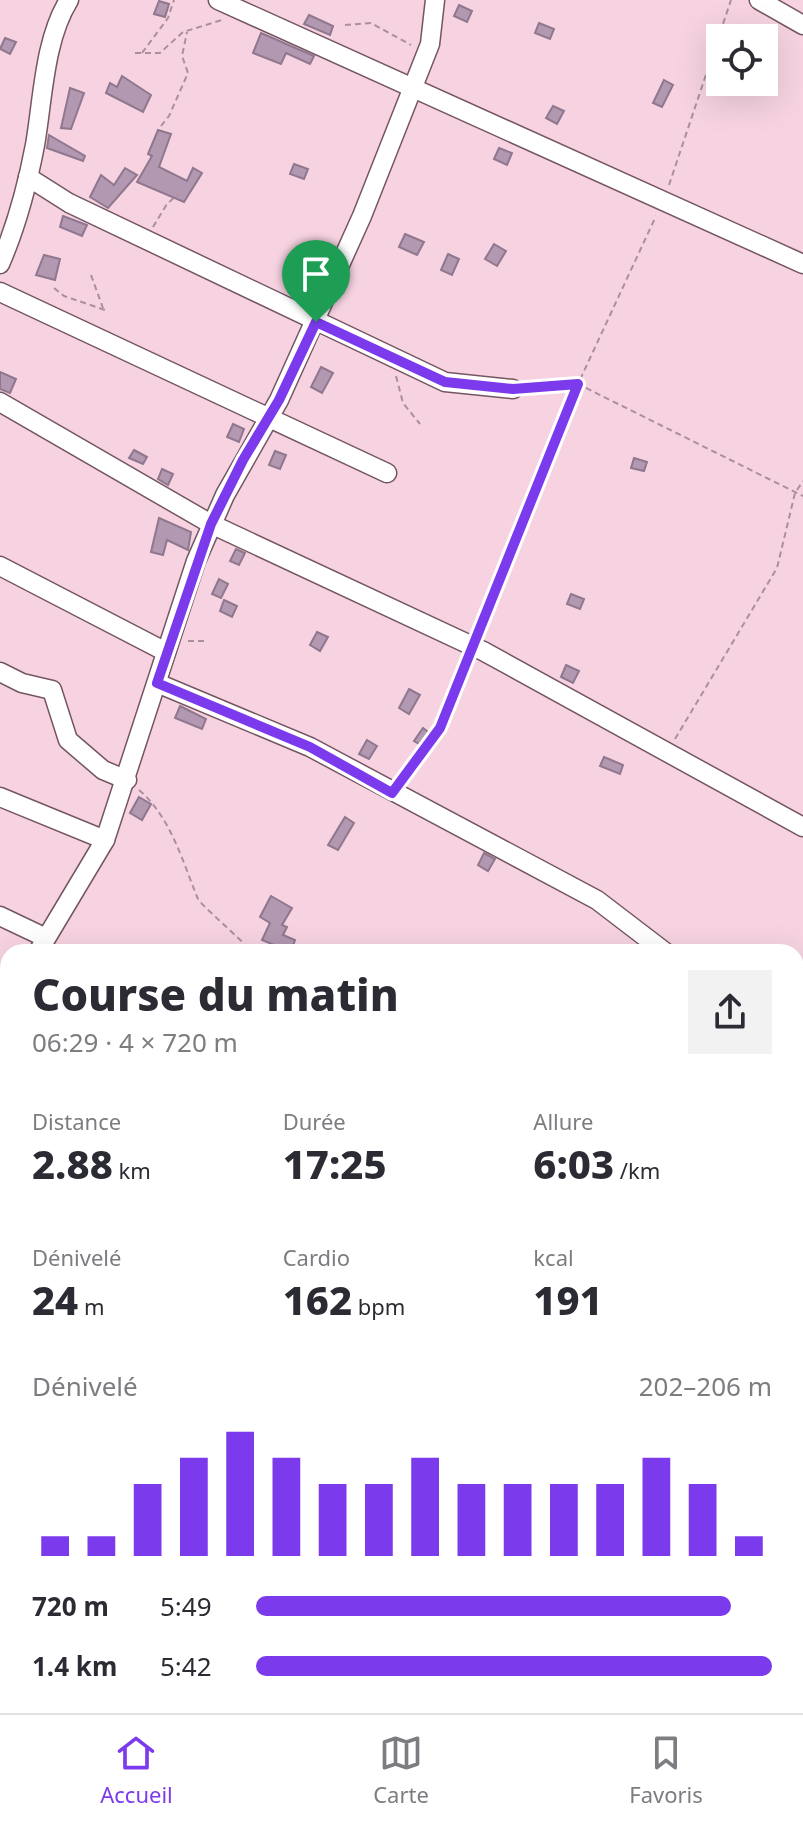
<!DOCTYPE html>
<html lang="fr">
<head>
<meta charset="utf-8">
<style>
  body { margin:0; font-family:"Noto Sans",sans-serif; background:#f2f2f3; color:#2b2b33; height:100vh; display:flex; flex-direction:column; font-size:30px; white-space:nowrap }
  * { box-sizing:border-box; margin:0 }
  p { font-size:26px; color:#7c7c81 }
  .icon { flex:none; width:44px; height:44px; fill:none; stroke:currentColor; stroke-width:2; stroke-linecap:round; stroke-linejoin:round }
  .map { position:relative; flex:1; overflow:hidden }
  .side { position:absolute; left:0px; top:944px; width:804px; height:770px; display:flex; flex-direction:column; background:#fff; border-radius:24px 24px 0 0; box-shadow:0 8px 32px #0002 }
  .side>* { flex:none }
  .controls { position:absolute; left:706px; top:24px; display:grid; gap:16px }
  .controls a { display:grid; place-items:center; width:72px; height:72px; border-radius:0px; background:#fff; box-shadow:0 8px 32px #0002; font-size:40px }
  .pin { position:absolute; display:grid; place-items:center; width:68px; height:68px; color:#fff; margin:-82px -34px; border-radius:50% 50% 50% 0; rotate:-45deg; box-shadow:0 0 8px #0007 }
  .pin .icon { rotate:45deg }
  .round { display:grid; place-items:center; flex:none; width:84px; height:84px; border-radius:0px; background:#f2f2f3 }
  .headline { display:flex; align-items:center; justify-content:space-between; height:136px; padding:0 32px }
  h1 { font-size:44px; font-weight:800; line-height:60px }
  .metrics { display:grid; grid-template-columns:repeat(3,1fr); gap:12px; height:136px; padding:8px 32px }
  .metrics div { display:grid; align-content:center }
  .metrics b { font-size:40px; font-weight:800 }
  .metrics small { font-size:22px; font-weight:400 }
  .metrics p { font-size:22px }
  .chart { height:224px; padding:16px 32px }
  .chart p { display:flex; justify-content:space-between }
  .chart svg { width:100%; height:144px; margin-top:8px; stroke:#7c3aed; stroke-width:6 }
  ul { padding:0 32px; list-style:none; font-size:26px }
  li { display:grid; grid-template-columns:128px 96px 1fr; align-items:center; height:60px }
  li i { height:20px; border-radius:10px; background:#7c3aed }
  .menu { display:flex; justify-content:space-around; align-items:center; height:112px; border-top:2px solid #e1e1e2; background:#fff; font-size:22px; color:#7c7c81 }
  .menu a { display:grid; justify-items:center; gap:4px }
  .menu .selected { color:#7c3aed }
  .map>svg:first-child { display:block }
  .green { fill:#c6a396 }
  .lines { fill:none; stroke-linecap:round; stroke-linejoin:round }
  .stream { stroke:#796b86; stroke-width:4 }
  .building { fill:#b298b0; stroke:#8f778e; stroke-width:2 }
  .minor-casing { stroke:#745662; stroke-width:21 }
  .path { stroke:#ab909b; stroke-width:2; stroke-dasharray:6 4; stroke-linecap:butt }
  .minor { stroke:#fff; stroke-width:18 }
  .route-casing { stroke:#fff; stroke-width:16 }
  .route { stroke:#7c3aed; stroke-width:10 }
</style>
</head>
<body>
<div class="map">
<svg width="803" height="1713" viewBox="0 0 803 1713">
  <rect width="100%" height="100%" fill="#f7d3e1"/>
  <path class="green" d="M8 1576V1610L0 1611V1581Z"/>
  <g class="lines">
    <g class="stream">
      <path d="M0 1593 8 1589"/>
      <path d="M162 1706 168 1713"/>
    </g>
  </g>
  <g class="building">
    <path d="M159 1 169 4 165 17 154 14Z"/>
    <path d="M459 5 472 11 467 22 454 16Z"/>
    <path d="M309 15 333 26 330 35 304 24Z"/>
    <path d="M539 23 554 29 550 39 535 33Z"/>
    <path d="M261 33 314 56 310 64 286 53 281 64 253 53Z"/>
    <path d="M5 38 16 42 10 54 0 49Z"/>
    <path d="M122 76 151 95 143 112 106 93 110 83 117 87Z"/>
    <path d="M664 80 673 85 662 107 653 103Z"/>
    <path d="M70 88 84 93 71 129 61 128Z"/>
    <path d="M553 106 564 111 557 124 546 118Z"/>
    <path d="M158 130 171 134 159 167 187 181 193 168 202 173 184 202 137 182 152 156 148 154Z"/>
    <path d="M49 135 85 156 83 161 47 148Z"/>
    <path d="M499 148 512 153 507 165 494 159Z"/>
    <path d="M294 164 308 169 304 179 290 174Z"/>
    <path d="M125 168 137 175 108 208 90 197 101 175 114 185Z"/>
    <path d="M63 216 87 225 82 236 60 227Z"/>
    <path d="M405 234 424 242 417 255 399 247Z"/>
    <path d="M494 244 506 251 497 266 485 259Z"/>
    <path d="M448 254 459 259 452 275 441 270Z"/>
    <path d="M44 255 60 259 55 280 36 275Z"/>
    <path d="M321 367 333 373 322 393 311 387Z"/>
    <path d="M0 372 16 379 10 393 0 389Z"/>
    <path d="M233 424 244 429 239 442 227 437Z"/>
    <path d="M134 450 147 457 143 464 129 458Z"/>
    <path d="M275 451 286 455 280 469 269 465Z"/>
    <path d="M634 458 647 462 644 471 631 468Z"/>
    <path d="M162 469 173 474 168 485 158 479Z"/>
    <path d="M159 518 191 532 188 550 167 540 163 555 151 552Z"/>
    <path d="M236 549 245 553 239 565 230 561Z"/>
    <path d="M219 579 228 584 221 598 212 594Z"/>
    <path d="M571 594 584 599 580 609 567 604Z"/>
    <path d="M224 600 237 606 232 617 220 611Z"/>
    <path d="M317 632 328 637 320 651 310 645Z"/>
    <path d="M566 665 579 671 573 683 561 677Z"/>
    <path d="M409 689 420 695 409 714 399 708Z"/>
    <path d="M180 706 206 719 202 729 175 718Z"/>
    <path d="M423 728 432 735 424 747 414 741Z"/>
    <path d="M367 740 377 746 369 759 359 754Z"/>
    <path d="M604 757 623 765 620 774 600 766Z"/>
    <path d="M139 797 151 804 142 820 130 813Z"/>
    <path d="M345 817 354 823 338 850 328 845Z"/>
    <path d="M484 853 495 859 488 871 478 865Z"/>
    <path d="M271 896 292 908 282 925 287 927 283 935 295 940 291 952 262 940 270 923 260 917Z"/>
  </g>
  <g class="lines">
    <defs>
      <g id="minor">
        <path d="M218 0 803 264"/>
        <path d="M759 0 803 25"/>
        <path d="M28 177 69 203 445 382 513 389"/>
        <path d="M0 264C17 225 27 187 35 145 43 99 44 40 69 0"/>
        <path d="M0 292 387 473"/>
        <path d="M0 402 211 524 483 651 803 827"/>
        <path d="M0 566 166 652"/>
        <path d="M0 672 22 683 52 690 68 740 103 770 127 780"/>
        <path d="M157 683 310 747 597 900 665 952"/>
        <path d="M0 797 105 840"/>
        <path d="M0 916 44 937"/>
        <path d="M38 952 105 840 196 561 225 495 279 400 362 216 430 44 435 0"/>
        <path d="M796 1014 803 1016"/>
        <path d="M0 1060 8 1036"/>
        <path d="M0 1210 8 1213"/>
        <path d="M0 1492 8 1498"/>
        <path d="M289 1706 294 1713"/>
      </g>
    </defs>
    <use href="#minor" class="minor-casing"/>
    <g class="path">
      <path d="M345 25 371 23 411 45"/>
      <path d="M135 53H160L183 32 222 20"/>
      <path d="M142 53 168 18 174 0"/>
      <path d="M161 126 169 116 188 73 182 56 187 32"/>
      <path d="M669 185 731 0"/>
      <path d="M153 227 167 204 178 194"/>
      <path d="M91 275 103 308"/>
      <path d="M54 288 64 296 105 310"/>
      <path d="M396 376 403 403 420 424"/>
      <path d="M527 388 578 384 803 496"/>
      <path d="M477 629 578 384 656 216"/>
      <path d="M188 641H207"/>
      <path d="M675 739 777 568 795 493 803 481"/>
      <path d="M403 778 440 728 465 661"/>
      <path d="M139 790C171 817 183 863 198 899 201 905 243 941 252 952"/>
      <path d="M796 1223 803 1227"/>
      <path d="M0 1425 8 1429"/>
      <path d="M796 1496 803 1479"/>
      <path d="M796 1688 803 1677"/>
      <path d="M583 1706 589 1713"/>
      <path d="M770 1706 771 1713"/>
      <path d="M780 1713 785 1706"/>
    </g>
    <use href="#minor" class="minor"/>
  </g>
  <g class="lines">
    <defs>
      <path id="route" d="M316 322 445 382 513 389 578 384 440 728 392 793 310 747 157 683 211 524 243 460 279 400Z"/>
    </defs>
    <use href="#route" class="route-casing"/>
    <use href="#route" class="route"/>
  </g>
</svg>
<div class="controls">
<a><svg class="icon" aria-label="locate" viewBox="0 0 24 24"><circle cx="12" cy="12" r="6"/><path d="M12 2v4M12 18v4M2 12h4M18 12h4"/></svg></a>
</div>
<div class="pin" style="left:316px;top:322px;background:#1e9e55"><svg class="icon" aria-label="arrive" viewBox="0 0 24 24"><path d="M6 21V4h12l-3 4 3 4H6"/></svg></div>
<section class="side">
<div class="headline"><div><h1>Course du matin</h1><p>06:29 · 4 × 720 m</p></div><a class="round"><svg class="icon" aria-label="share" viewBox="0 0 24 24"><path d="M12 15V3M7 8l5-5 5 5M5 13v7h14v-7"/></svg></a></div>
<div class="metrics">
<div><p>Distance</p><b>2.88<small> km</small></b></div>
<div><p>Durée</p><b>17:25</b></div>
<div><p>Allure</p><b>6:03<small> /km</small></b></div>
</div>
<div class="metrics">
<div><p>Dénivelé</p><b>24<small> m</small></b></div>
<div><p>Cardio</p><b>162<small> bpm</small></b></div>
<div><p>kcal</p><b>191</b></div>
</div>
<div class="chart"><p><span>Dénivelé</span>202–206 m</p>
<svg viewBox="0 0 160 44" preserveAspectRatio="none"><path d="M5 44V38M15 44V38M25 44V22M35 44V14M45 44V6M55 44V14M65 44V22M75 44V22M85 44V14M95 44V22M105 44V22M115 44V22M125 44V22M135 44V14M145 44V22M155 44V38"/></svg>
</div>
<ul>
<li><b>720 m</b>5:49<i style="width:92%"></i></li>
<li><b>1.4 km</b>5:42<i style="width:100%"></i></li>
</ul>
</section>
</div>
<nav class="menu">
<a class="selected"><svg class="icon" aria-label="home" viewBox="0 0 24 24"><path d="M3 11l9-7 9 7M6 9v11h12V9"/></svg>Accueil</a>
<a><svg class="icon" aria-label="map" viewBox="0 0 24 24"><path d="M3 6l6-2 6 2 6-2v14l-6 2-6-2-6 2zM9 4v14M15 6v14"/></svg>Carte</a>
<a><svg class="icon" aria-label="saved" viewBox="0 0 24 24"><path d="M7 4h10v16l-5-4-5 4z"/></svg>Favoris</a>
</nav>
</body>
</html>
